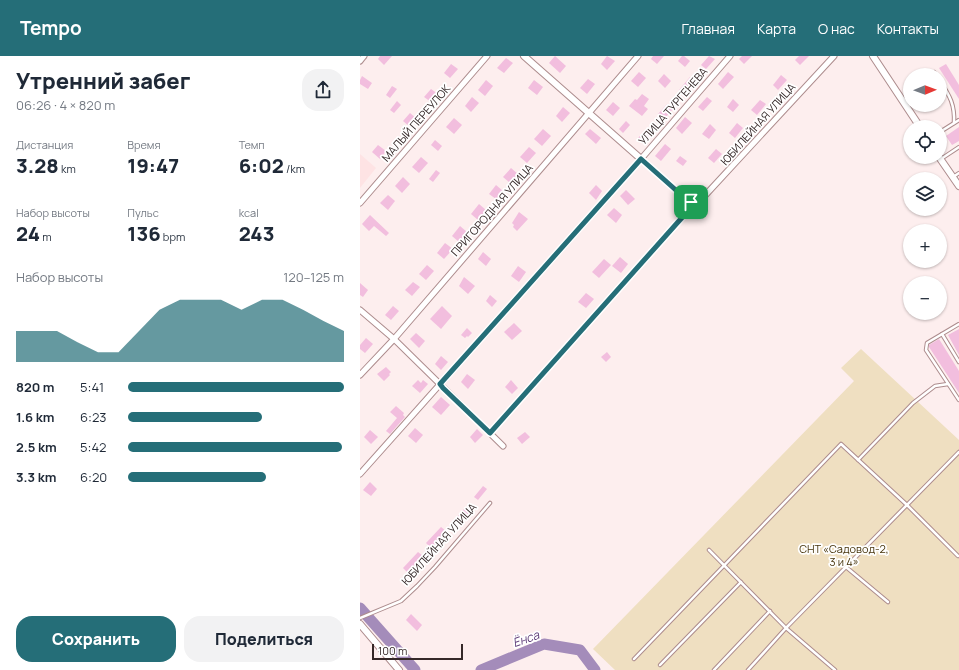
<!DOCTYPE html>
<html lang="ru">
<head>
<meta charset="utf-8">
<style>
  body { margin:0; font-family:Manrope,sans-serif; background:#f2f2f3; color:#1f2937; height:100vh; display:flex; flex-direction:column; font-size:15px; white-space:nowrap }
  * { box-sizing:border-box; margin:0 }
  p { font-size:13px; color:#747a83 }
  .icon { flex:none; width:22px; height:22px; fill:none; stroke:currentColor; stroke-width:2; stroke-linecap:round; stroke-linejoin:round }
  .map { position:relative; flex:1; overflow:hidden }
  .details { display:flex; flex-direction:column; background:#fff; width:360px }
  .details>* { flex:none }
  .needle { width:26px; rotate:89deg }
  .tools { position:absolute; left:543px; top:12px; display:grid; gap:8px }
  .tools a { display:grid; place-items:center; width:44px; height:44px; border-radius:50%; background:#fff; box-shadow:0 1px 3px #0004; font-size:20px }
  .scale { position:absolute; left:12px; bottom:10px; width:91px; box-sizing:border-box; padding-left:4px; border:2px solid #352828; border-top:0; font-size:11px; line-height:14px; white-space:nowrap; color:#352828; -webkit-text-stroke:3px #fff; paint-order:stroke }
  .pin { position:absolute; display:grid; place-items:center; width:34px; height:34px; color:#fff; margin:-17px; border-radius:8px; box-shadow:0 2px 6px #0006 }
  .round { display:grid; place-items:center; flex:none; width:42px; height:42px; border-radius:16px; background:#f2f2f3 }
  .overview { display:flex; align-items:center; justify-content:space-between; height:68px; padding:0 16px }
  h1 { font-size:22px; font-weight:800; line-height:30px }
  .stats { display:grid; grid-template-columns:repeat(3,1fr); gap:6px; height:68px; padding:4px 16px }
  .stats div { display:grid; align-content:center }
  .stats b { font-size:20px; font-weight:800 }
  .stats small { font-size:11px; font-weight:400 }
  .stats p { font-size:11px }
  .chart { height:112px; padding:8px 16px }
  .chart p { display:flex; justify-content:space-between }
  .chart svg { width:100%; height:72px; margin-top:4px; fill:#256e78; opacity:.7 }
  .primary-button { display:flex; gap:8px; margin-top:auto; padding:8px 16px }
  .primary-button a { flex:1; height:46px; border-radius:16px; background:#256e78; color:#fff; font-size:16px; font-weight:800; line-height:46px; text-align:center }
  .primary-button a+a { background:#f2f2f3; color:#1f2937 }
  ul { padding:0 16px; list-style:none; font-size:13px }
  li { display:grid; grid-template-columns:64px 48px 1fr; align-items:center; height:30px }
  li i { height:10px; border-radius:5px; background:#256e78 }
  header { display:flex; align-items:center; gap:24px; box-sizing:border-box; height:56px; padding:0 20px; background:#256e78; color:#fff }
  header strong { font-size:19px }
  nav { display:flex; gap:22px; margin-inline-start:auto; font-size:14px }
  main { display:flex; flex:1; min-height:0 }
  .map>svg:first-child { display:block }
  .built { fill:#fee3e4 }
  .green { fill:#efdfc1 }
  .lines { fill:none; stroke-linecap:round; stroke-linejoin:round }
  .river { stroke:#a48cba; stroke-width:11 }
  .building { fill:#f2bede }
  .service-casing { stroke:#ad8c8d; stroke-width:4.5 }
  .minor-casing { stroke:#ad8c8d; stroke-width:7 }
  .tertiary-casing { stroke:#ad8c8d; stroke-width:8 }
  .service { stroke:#fff; stroke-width:2.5 }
  .minor { stroke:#fff; stroke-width:5 }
  .tertiary { stroke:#fff; stroke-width:6 }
  .route-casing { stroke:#fff; stroke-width:8 }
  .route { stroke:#256e78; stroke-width:5 }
  .labels { text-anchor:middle; stroke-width:3.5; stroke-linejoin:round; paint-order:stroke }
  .street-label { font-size:11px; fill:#352828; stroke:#fff }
  .park-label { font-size:11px; fill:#46330a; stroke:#fff }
  .water-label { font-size:12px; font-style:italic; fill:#5f3d79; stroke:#fff }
</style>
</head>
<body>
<header>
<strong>Tempo</strong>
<nav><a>Главная</a><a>Карта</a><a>О нас</a><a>Контакты</a></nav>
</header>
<main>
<section class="details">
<div class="overview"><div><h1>Утренний забег</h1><p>06:26 · 4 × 820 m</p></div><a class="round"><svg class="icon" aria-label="share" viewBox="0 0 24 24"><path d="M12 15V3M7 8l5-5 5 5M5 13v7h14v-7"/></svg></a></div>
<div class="stats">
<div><p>Дистанция</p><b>3.28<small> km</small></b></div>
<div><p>Время</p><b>19:47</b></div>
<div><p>Темп</p><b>6:02<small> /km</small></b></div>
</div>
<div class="stats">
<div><p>Набор высоты</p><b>24<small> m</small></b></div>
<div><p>Пульс</p><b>136<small> bpm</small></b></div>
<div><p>kcal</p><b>243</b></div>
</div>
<div class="chart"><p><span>Набор высоты</span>120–125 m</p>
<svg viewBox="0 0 160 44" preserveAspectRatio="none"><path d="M0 44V25L10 25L20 25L30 32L40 38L50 38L60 25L70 12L80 6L90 6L100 6L110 12L120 6L130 6L140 12L150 19L160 25V44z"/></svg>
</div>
<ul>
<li><b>820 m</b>5:41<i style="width:100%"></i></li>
<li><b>1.6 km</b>6:23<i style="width:62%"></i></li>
<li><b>2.5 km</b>5:42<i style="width:99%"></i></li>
<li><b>3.3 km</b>6:20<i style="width:64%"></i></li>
</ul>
<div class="primary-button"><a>Сохранить</a><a>Поделиться</a></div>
</section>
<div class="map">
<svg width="599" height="614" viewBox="0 0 599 614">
  <rect width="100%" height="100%" fill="#fdeeee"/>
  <path class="built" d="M0 98 16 112 0 132Z"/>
  <path class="green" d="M501 293 599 384V614H255L233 593 494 325 481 312Z"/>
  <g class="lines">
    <g class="river">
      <path d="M0 552 55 614"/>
      <path d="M121 614 184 588 220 594 235 614"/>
    </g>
  </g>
  <g class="building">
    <path d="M20 0H32L24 9 18 3Z"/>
    <path d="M195 0 206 10 200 17 189 7Z"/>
    <path d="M247 0 255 5 247 14 241 8Z"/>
    <path d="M293 0H304L297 8 291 3Z"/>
    <path d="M322 0H324L330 5 325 11 318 5Z"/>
    <path d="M349 0 355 3 346 13 341 9Z"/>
    <path d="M382 0H392L384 8 379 3Z"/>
    <path d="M439 0H449L440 9 435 4Z"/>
    <path d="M146 2 153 7 144 17 137 12Z"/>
    <path d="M91 8 98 13 90 22 84 17Z"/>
    <path d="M586 8 599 29V43L579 12Z"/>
    <path d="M279 16 286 22 278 31 271 25Z"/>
    <path d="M368 16 374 21 363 33 358 28Z"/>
    <path d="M304 18 311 25 305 32 298 25Z"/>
    <path d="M421 19 427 24 418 34 413 29Z"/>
    <path d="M2 20 12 27 8 33 0 28V24Z"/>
    <path d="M330 21 336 27 325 40 319 34Z"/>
    <path d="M228 23 235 28 227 38 220 32Z"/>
    <path d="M126 24 133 30 125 40 118 34Z"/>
    <path d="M174 24 183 31 177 39 168 32Z"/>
    <path d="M32 30 37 33 30 42 26 39Z"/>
    <path d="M71 33 78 38 71 46 64 41Z"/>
    <path d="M282 38 289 43 284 50 288 53 282 60 269 50 275 43 277 44Z"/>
    <path d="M112 41 119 47 111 56 105 50Z"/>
    <path d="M347 41 352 45 343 55 338 51Z"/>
    <path d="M373 43 379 49 373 56 367 51Z"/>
    <path d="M400 44 406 48 397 59 391 54Z"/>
    <path d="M37 45 41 49 34 57 30 54Z"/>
    <path d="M253 46 260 52 253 60 246 54Z"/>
    <path d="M307 48 313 53 304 63 298 58Z"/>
    <path d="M203 51 210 57 202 66 196 60Z"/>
    <path d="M50 57 57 63 50 71 43 65Z"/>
    <path d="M325 61 332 67 322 78 316 72Z"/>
    <path d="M94 62 102 69 94 78 86 71Z"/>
    <path d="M266 65 270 69 263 77 259 73Z"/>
    <path d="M377 67 383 72 375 82 369 77Z"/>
    <path d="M350 68 356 74 349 83 342 78Z"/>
    <path d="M599 71V85L592 89 586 80Z"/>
    <path d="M287 72 292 77 284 87 278 82Z"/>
    <path d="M183 73 191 80 182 90 174 83Z"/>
    <path d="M230 73 241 82 236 88 225 78Z"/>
    <path d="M75 84 82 90 78 95 71 89Z"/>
    <path d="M305 88 311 93 301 105 295 100Z"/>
    <path d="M18 89 26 95 20 103 12 96Z"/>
    <path d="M169 91 176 97 167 107 160 101Z"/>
    <path d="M356 93 362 98 354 107 348 102Z"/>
    <path d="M320 100 327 105 323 110 316 105Z"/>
    <path d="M61 101 68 107 59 117 52 111Z"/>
    <path d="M151 112 158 118 150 127 143 121Z"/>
    <path d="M76 114 80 117 73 126 69 123Z"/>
    <path d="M43 121 50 128 42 137 35 130Z"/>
    <path d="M136 129 143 135 136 143 129 138Z"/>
    <path d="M236 129 242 135 236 144 229 137Z"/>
    <path d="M266 134 275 143 268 149 260 140Z"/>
    <path d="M28 139 35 145 28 154 20 147Z"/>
    <path d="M119 148 126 154 118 164 111 158Z"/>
    <path d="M254 152 262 159 256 167 247 159Z"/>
    <path d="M159 156 168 163 157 175 153 171 154 169 152 167Z"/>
    <path d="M10 159 29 177 26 180 14 170 9 175 2 168Z"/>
    <path d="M100 170 107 176 99 186 92 180Z"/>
    <path d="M85 187 93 193 84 203 77 197Z"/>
    <path d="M123 196 131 203 126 210 118 203Z"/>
    <path d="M260 201 268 208 261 217 252 210Z"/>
    <path d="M244 203 251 209 239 222 232 216Z"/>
    <path d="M67 209 74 215 66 224 59 218Z"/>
    <path d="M158 210 166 216 159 226 151 220Z"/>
    <path d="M104 221 115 230 108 238 99 230Z"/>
    <path d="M53 226 60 231 52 240 45 234Z"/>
    <path d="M0 227 8 234 3 241 0 239Z"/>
    <path d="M226 237 234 243 226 252 218 246Z"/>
    <path d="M130 239 137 245 132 251 126 245Z"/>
    <path d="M33 250 39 255 31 264 25 259Z"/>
    <path d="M82 250 92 260 81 273 70 263Z"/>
    <path d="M154 267 162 275 152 284 144 276Z"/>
    <path d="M107 272 112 277 108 281 107 280 105 282 101 279Z"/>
    <path d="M599 273V299L588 279Z"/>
    <path d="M56 277 65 285 59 292 50 283Z"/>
    <path d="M6 282 13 288 5 297 0 293V289Z"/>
    <path d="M579 283 599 315V337L569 291V289Z"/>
    <path d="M247 296 251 301 246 306 241 301Z"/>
    <path d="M81 300 88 306 81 314 75 308Z"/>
    <path d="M26 311 31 316 29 318 30 319 24 325 17 318Z"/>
    <path d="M107 318 115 324 108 333 101 326Z"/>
    <path d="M58 324 61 327 63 324 68 328 60 337 52 330Z"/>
    <path d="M151 324 158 332 152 338 145 331Z"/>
    <path d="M81 341 90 349 81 359 72 351Z"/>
    <path d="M36 350 44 357 43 359 45 361 30 378 26 375 37 362 30 356Z"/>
    <path d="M55 372 63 379 56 387 48 380Z"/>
    <path d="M117 373 123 379 115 387 110 381Z"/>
    <path d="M10 374 18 381 11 388 4 381Z"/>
    <path d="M165 376 170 381 162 388 157 382Z"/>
    <path d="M10 426 17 433 11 440 3 434Z"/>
    <path d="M123 430 127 433 118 444 114 441Z"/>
    <path d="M105 452 110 456 101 466 96 462Z"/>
    <path d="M81 471 86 475 71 492 66 487Z"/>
    <path d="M58 496 63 500 48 517 43 512Z"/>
    <path d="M51 558 62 569 57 575 46 564Z"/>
  </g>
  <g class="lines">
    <defs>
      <g id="service">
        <path d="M574 16 576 19"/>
        <path d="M580 25C590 40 595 49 594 67"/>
        <path d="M580 76 599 64"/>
        <path d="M581 103 599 91"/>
        <path d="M593 121 599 117"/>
        <path d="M599 268 567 287 566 294 599 344"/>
        <path d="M582 278 599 306"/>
        <path d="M131 377 335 147"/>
        <path d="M498 404 553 347 575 330 588 328"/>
        <path d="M349 494 426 572 475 614"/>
        <path d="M486 511 528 546"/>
        <path d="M0 562 41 545 57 530 75 511 130 447"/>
        <path d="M274 603 481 388 547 449 598 500"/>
        <path d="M300 609 381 526"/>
        <path d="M354 614 410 555"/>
        <path d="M388 614 426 572 599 396"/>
      </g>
      <g id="minor">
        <path d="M0 5 4 0"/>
        <path d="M281 103 327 144 335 147 339 146 474 0"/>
        <path d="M0 147 127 0"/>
        <path d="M0 254 34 283 143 390"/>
        <path d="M0 319 34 283 278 0"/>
        <path d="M0 418 281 103 370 0"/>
      </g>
      <g id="tertiary">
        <path d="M164 0 281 103"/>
        <path d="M513 0 560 71"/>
        <path d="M579 101 599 130"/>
        <path d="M0 568 39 614"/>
      </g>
    </defs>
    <use href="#service" class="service-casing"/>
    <use href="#minor" class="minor-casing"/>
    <use href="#tertiary" class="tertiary-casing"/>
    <use href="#service" class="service"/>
    <use href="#minor" class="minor"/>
    <use href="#tertiary" class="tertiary"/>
  </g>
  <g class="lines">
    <defs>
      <path id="route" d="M281 103 327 144 335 147 130 377 83 332 80 328Z"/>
    </defs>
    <use href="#route" class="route-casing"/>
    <use href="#route" class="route"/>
  </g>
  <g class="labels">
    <g class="street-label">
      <text transform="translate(313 50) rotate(-49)" y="4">УЛИЦА ТУРГЕНЕВА</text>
      <text transform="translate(56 67) rotate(-49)" y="4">МАЛЫЙ ПЕРЕУЛОК</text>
      <text transform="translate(398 68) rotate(-48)" y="4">ЮБИЛЕЙНАЯ УЛИЦА</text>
      <text transform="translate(132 154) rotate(-49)" y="4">ПРИГОРОДНАЯ УЛИЦА</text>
      <text transform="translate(79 488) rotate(-48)" y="4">ЮБИЛЕЙНАЯ УЛИЦА</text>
    </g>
    <g class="park-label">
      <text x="484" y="497">СНТ «Садовод-2,<tspan x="484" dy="13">3 и 4»</tspan></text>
    </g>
    <g class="water-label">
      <text transform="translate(166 583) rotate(-19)" y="4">Ёнса</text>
    </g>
  </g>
</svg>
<div class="tools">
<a><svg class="needle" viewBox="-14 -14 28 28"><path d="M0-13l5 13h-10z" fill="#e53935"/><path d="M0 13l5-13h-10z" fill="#747a83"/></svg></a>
<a><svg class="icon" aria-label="locate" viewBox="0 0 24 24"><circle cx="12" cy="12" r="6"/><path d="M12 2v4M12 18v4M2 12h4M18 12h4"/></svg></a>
<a><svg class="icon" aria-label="layers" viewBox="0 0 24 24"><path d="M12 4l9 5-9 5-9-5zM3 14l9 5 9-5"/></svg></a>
<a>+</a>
<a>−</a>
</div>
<div class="scale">100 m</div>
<div class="pin" style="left:331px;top:146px;background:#1e9e55"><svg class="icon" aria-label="arrive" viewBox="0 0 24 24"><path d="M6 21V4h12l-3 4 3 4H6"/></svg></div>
</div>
</main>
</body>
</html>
